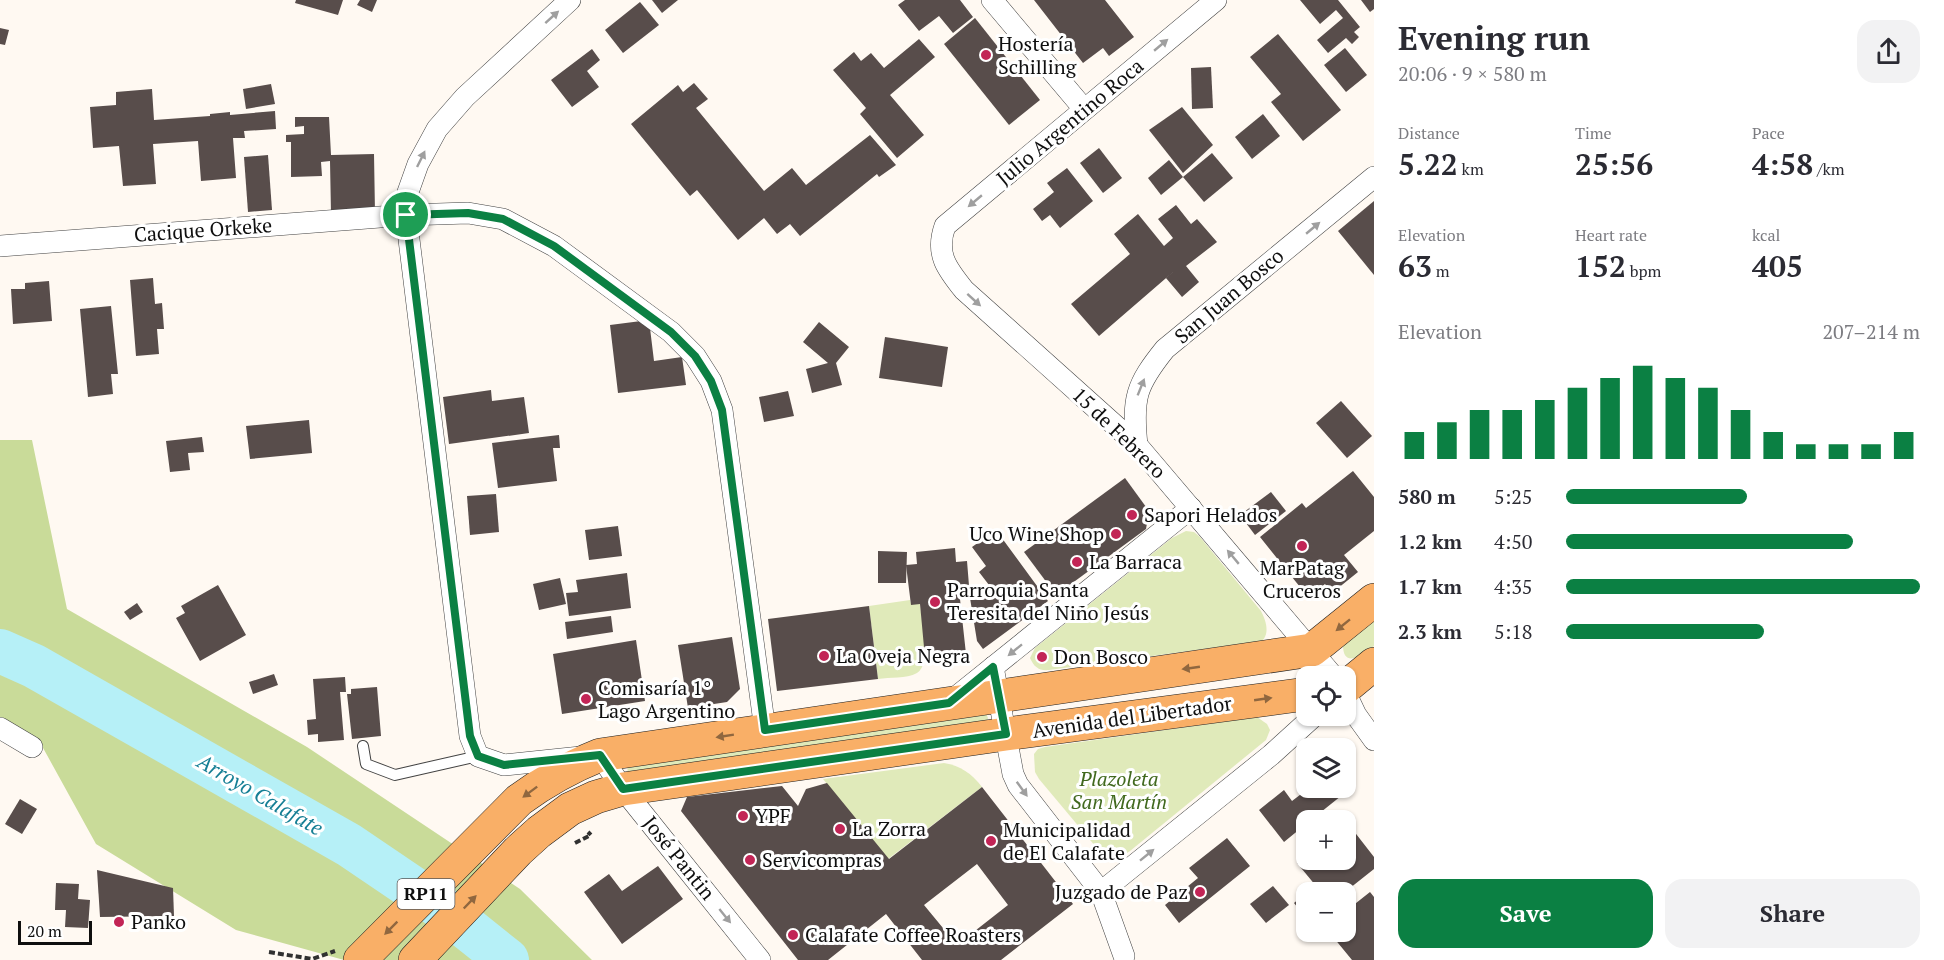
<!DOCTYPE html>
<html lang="en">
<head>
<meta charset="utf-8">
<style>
  body { margin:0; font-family:"PT Serif",serif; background:#f2f2f3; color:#2b2b33; height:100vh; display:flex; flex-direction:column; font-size:22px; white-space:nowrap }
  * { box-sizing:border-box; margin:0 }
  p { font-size:20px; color:#7c7c81 }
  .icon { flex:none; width:33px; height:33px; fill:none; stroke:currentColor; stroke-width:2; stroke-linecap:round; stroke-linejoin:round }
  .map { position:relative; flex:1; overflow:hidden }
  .details { display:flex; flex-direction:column; background:#fff; width:570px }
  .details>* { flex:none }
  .tools { position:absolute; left:1296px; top:666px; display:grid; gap:12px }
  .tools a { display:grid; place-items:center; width:60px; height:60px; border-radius:12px; background:#fff; box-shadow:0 2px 4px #0004; font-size:30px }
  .scale { position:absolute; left:18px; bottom:15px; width:74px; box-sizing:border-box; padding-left:6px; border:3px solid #0f0f0f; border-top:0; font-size:16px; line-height:21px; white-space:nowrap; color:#0f0f0f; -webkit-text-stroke:4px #fff; paint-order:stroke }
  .pin { position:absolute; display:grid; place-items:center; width:51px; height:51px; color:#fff; margin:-26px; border:3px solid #fff; border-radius:50%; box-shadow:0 2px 6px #0007 }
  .round { display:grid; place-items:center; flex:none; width:63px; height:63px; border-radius:18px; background:#f2f2f3 }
  .head { display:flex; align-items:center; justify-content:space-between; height:102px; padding:0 24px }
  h1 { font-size:33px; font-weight:700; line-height:45px }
  .stats { display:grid; grid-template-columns:repeat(3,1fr); gap:9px; height:102px; padding:6px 24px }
  .stats div { display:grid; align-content:center }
  .stats b { font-size:30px; font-weight:700 }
  .stats small { font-size:16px; font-weight:400 }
  .stats p { font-size:16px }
  .chart { height:168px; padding:12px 24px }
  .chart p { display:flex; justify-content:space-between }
  .chart svg { width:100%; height:108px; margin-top:6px; stroke:#0b8043; stroke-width:6 }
  .cta { display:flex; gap:12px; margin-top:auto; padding:12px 24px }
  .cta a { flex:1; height:69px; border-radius:18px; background:#0b8043; color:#fff; font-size:24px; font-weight:700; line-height:69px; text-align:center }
  .cta a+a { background:#f2f2f3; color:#2b2b33 }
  ul { padding:0 24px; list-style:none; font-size:20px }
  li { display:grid; grid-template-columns:96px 72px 1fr; align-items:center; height:45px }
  li i { height:15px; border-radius:8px; background:#0b8043 }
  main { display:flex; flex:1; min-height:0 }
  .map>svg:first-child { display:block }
  .green { fill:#e0eaba }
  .forest { fill:#c9db99 }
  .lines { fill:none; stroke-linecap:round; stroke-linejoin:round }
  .river { stroke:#b6f0f7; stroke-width:44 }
  .building { fill:#584d4b; fill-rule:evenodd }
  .lane-casing { stroke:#424242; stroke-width:12 }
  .street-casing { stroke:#424242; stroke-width:22 }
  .primary-casing { stroke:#202020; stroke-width:34 }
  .path { stroke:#313131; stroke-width:4; stroke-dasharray:6 3; stroke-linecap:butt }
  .lane { stroke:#fff; stroke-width:10 }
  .street { stroke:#fff; stroke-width:21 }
  .primary { stroke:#f9af67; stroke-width:33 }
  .oneway { fill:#9f9f9f }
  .oneway2 { fill:#90673f }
  .route-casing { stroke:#fff; stroke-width:12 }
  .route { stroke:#0b8043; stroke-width:8 }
  .poi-dot { fill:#c22556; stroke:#fff; stroke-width:2 }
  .labels { text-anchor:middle; stroke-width:6; stroke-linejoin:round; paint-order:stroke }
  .shield { fill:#fff; stroke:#575757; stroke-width:1.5 }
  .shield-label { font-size:18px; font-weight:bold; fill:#0f0f0f }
  .poi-label { font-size:20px; fill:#0f0f0f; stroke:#fff; text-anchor:start }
  .street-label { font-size:20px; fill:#0f0f0f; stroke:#fff }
  .park-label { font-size:20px; font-style:italic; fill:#41691e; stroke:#fff }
  .water-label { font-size:21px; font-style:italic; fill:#167f95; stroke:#fff }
</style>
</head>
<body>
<main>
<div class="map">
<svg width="1374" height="960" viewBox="0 0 1374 960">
  <rect width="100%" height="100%" fill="#fff9f2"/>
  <g class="green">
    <path d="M1186 531 1194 532 1200 537 1261 611C1266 621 1270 633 1262 641L1049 670C1039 671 1034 667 1030 658L1035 648 1172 538Z"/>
    <path d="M910 600 911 604H920C921 619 932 665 917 673 906 679 890 677 878 679L869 606Z"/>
    <path d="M1374 618V646C1364 654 1343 670 1343 645Z"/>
    <path d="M986 713 988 718 986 724 628 775 627 764Z"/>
    <path d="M1257 717 1267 724 1270 730 1266 740 1130 851C1120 858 1112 860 1101 853L1039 779 1035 772 1034 754 1038 749 1045 747Z"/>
    <path d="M944 763C961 766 971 773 982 787L888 859 823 779Z"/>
  </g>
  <path class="forest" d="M0 440H32L67 609 307 747 520 889 592 960H344L236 930 96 844 42 746 0 722Z"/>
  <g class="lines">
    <path class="river" d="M0 651 34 666 349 845 442 908 507 960"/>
  </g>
  <g class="building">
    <path d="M296 0H343L338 15 295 3Z"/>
    <path d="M360 0H377L372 12 357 5Z"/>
    <path d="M652 0H678L662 13Z"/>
    <path d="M905 0H960L973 17 953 33 939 16 919 31 898 5Z"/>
    <path d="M1034 0H1105L1134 37 1109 56 1103 48 1083 63Z"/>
    <path d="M1300 0H1338L1360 27 1354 32 1359 37 1352 44 1346 38 1328 53 1317 40 1343 18 1336 10 1320 24Z"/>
    <path d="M1361 0H1374V9L1370 12Z"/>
    <path d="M640 2 659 25 623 53 605 30Z"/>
    <path d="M975 18 1040 100 1009 125 944 44Z"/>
    <path d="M0 28 9 30 5 45 0 44Z"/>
    <path d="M1278 34 1341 110 1303 141 1271 102 1281 94 1250 57Z"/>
    <path d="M919 39 935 57 890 95 924 135 897 158 860 114 866 108 833 70 854 52 861 61 871 53 884 68Z"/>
    <path d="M1345 48 1367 75 1346 92 1324 65Z"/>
    <path d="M592 49 600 60 587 71 599 87 572 107 551 80Z"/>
    <path d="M1211 67 1213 108 1192 109 1191 68Z"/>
    <path d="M694 83 708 99 696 108 764 191 792 168 806 185 870 135 896 165 879 177 877 174 800 236 790 224 777 234 764 218 738 240 697 190 690 196 631 124 678 85 683 92Z"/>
    <path d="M271 84 275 104 246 109 243 89Z"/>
    <path d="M152 89 154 120 210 116V114L230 112V115L275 111 276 129 244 131 245 138H233L236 178 201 181 198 141 153 144 156 184 123 186 119 146 93 148 90 107 116 105V92Z"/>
    <path d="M1182 107 1213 145 1183 173 1149 130Z"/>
    <path d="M1263 114 1280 136 1252 159 1235 137Z"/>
    <path d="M295 117H329L331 155 374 154 375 213 331 214 330 161 321 162 322 176 291 177V142H286V135L304 134V126L295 127Z"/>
    <path d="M1099 148 1122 178 1103 193 1080 163Z"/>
    <path d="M1212 153 1233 178 1204 202 1183 177Z"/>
    <path d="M268 155 272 210 248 212 244 157Z"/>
    <path d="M1169 160 1183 177 1161 195 1148 178Z"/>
    <path d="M1067 168 1093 201 1060 228 1050 215 1042 221 1033 209 1054 192 1047 183Z"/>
    <path d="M1374 201V275L1338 231Z"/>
    <path d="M1176 205 1191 224 1197 219 1217 242 1186 266 1199 282 1182 297 1166 278 1180 266 1099 336 1071 304 1130 254 1114 234 1138 214 1164 246 1173 238 1158 219Z"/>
    <path d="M153 278 155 304 162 303 164 329H157L159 354 136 356 130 280Z"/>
    <path d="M49 281 52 321 13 324 11 289H25V283Z"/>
    <path d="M111 306 118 374H111L113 394 88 397 80 309Z"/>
    <path d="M649 320 654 361 682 357 686 385 618 393 610 325Z"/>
    <path d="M819 322 849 347 836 363 842 385 812 393 806 369 828 363 803 342Z"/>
    <path d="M885 337 948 347 942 387 879 378Z"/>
    <path d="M491 390 492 401 524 397 529 433 449 444 443 397Z"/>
    <path d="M788 391 794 416 764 422 759 397Z"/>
    <path d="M1341 401 1372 436 1347 458 1316 423Z"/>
    <path d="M309 420 312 453 250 459 246 426Z"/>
    <path d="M559 435 560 448H553L557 481 498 488 492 443Z"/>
    <path d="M202 437 204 452 188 453 190 470 170 472 166 441Z"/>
    <path d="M1353 471 1374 497V531L1344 555 1358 572 1332 593 1325 584 1308 597 1260 537 1302 503 1306 508Z"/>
    <path d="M1125 478 1149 511 1146 529 1056 595 1024 552Z"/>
    <path d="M1271 492 1286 511 1255 535 1240 515Z"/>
    <path d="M496 494 499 532 470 535 467 496Z"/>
    <path d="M618 526 622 556 589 560 585 530Z"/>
    <path d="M996 530 1048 601 983 649 977 641 970 598 960 599 966 654 925 658 920 604 911 605 906 565 917 564 916 552 955 548 956 562 967 561 970 598 989 585 979 572 986 566 972 547Z"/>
    <path d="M878 551 907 552 906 583H878Z"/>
    <path d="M627 573 631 608 569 616 566 593 578 592 576 580Z"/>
    <path d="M560 578 566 604 539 610 533 584Z"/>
    <path d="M218 585 246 635 200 661 176 618 185 613 181 606Z"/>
    <path d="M137 603 143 612 130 620 124 612Z"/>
    <path d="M869 606 878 679 777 691 768 619Z"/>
    <path d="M611 616 613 632 567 639 565 622Z"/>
    <path d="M732 637 740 689 727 702 688 708 678 645Z"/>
    <path d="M636 640 645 701 562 714 553 654Z"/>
    <path d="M274 674 278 685 253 694 249 682Z"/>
    <path d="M345 677 346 692H340L344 740 318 742V734L308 735 307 720 316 719 313 679Z"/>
    <path d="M377 687 381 736 352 739 347 694H351V689Z"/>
    <path d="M1346 781 1351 788 1311 820H1306V824L1284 842 1259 810 1284 790 1292 801 1309 788H1346Z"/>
    <path d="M827 783 889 859 982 787 1073 904 1001 960H922L886 914 828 960H798L681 811 687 797 782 786 798 806 806 789ZM977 864 1008 905 957 945 924 905Z"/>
    <path d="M20 799 37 809 22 834 5 824Z"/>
    <path d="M1346 821 1374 857V869L1345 892H1307L1316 886 1297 863 1306 855V860H1346Z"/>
    <path d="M1227 838 1250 866 1179 923 1165 905 1198 878 1189 868Z"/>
    <path d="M658 866 683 899 622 944 584 892 609 874 622 891Z"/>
    <path d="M97 870 173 888 174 916 100 917Z"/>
    <path d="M56 883 79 884 78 899 90 900 88 928 65 927 66 910H55Z"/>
    <path d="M1273 886 1289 905 1266 923 1250 904Z"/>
    <path d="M1370 892 1374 897V960H1352L1329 932H1346V911Z"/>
    <path d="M1306 893V918L1294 903Z"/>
  </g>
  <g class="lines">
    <defs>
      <path id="lane" d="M363 746 366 764 395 775 478 756"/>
      <g id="street">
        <path d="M570 0 465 97 437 129 418 164 408 192 406 215 470 736 478 756 504 765 600 755 623 789 760 960"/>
        <path d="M992 0 1084 109"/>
        <path d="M1216 0 945 226C935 254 947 269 964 290L1137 445 1333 676"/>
        <path d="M0 246 406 215 468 213 503 219 554 246 671 332 695 356 711 381 722 410 765 730"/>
        <path d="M1137 445C1132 398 1136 385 1165 349L1374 177"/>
        <path d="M993 667 1013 774 1018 785 1101 892 1124 956"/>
        <path d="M1346 694 1356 715 1374 740"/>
        <path d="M951 701 1191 508"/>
        <path d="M0 728 32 747"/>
        <path d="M1101 892 1271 755 1314 716"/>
      </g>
      <g id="primary">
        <path d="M1346 687 1374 664"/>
        <path d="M360 960 519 800C545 781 570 767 600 755L1312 650 1374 600"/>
        <path d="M415 960 518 851 539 832 570 809 596 797 623 789 1006 734 1306 694"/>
      </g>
    </defs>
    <use href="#lane" class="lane-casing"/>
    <use href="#street" class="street-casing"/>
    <use href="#primary" class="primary-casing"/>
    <g class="path">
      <path d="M575 843 591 835 588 832"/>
      <path d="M269 952 312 959 335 951"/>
    </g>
    <use href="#lane" class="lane"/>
    <use href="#street" class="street"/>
    <use href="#primary" class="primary"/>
  </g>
  <defs><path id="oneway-solid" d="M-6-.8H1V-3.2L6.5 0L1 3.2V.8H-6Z" transform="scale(1.5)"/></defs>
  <g class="oneway">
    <use href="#oneway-solid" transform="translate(552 17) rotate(-42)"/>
    <use href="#oneway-solid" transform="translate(1161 45) rotate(-40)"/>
    <use href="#oneway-solid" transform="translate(421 159) rotate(-64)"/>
    <use href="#oneway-solid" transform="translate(975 201) rotate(140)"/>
    <use href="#oneway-solid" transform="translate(1313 228) rotate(-40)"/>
    <use href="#oneway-solid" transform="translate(974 300) rotate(42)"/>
    <use href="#oneway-solid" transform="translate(1141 387) rotate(-68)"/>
    <use href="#oneway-solid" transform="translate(1233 557) rotate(-130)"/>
    <use href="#oneway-solid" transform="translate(1015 650) rotate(141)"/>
    <use href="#oneway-solid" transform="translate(1022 789) rotate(54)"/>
    <use href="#oneway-solid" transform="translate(1147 855) rotate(-39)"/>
    <use href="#oneway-solid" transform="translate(725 916) rotate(51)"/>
  </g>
  <g class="oneway2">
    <use href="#oneway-solid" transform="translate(1343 625) rotate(141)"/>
    <use href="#oneway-solid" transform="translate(1191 668) rotate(172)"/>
    <use href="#oneway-solid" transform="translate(1263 699) rotate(-8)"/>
    <use href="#oneway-solid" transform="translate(725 736) rotate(171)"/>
    <use href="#oneway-solid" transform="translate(530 792) rotate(143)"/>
    <use href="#oneway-solid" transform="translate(470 902) rotate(-46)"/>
    <use href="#oneway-solid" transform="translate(391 928) rotate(135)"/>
  </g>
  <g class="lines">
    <defs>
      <path id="route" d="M468 213 503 219 554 246 671 332 695 356 711 381 722 410 765 730 949 703 993 667 1006 734 623 789 600 755 504 765 478 756 470 736 406 215Z"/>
    </defs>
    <use href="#route" class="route-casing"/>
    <use href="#route" class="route"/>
  </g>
  <g class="poi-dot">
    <circle cx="986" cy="55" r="6"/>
    <circle cx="1132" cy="515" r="6"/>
    <circle cx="1116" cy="534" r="6"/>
    <circle cx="1302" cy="546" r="6"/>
    <circle cx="1077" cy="562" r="6"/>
    <circle cx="935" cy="602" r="6"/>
    <circle cx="824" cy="656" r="6"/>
    <circle cx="1042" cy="657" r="6"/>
    <circle cx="586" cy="699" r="6"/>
    <circle cx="743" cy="816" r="6"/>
    <circle cx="840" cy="829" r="6"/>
    <circle cx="991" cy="841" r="6"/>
    <circle cx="750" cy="860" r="6"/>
    <circle cx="1200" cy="892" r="6"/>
    <circle cx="119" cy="922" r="6"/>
    <circle cx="793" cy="935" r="6"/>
  </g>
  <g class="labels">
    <rect class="shield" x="397.5" y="879" width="57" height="30" rx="4.5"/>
    <g class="shield-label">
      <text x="426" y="900">RP11</text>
    </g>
    <g class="poi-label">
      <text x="998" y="51">Hostería<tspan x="998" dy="23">Schilling</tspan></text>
      <text x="1144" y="522">Sapori Helados</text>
      <text x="1104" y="541" text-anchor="end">Uco Wine Shop</text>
      <text x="1089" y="569">La Barraca</text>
      <text x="1302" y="575" text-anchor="middle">MarPatag<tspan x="1302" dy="23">Cruceros</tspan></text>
      <text x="947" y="597">Parroquia Santa<tspan x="947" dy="23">Teresita del Niño Jesús</tspan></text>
      <text x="836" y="663">La Oveja Negra</text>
      <text x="1054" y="664">Don Bosco</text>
      <text x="598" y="695">Comisaría 1°<tspan x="598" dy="23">Lago Argentino</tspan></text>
      <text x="755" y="823">YPF</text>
      <text x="852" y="836">La Zorra</text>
      <text x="1003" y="837">Municipalidad<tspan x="1003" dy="23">de El Calafate</tspan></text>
      <text x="762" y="867">Servicompras</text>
      <text x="1188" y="899" text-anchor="end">Juzgado de Paz</text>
      <text x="131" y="929">Panko</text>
      <text x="805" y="942">Calafate Coffee Roasters</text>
    </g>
    <g class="street-label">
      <text transform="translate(1070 122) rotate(-40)" y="7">Julio Argentino Roca</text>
      <text transform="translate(203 230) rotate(-4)" y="7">Cacique Orkeke</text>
      <text transform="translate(1229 296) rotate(-40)" y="7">San Juan Bosco</text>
      <text transform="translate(1119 433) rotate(44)" y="7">15 de Febrero</text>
      <text transform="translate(1132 717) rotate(-8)" y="7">Avenida del Libertador</text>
      <text transform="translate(679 858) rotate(51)" y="7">José Pantin</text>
    </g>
    <g class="park-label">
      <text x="1119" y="786">Plazoleta<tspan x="1119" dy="23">San Martín</tspan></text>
    </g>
    <g class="water-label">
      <text transform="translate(260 795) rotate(30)" y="7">Arroyo Calafate</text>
    </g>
  </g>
</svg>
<div class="tools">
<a><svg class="icon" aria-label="locate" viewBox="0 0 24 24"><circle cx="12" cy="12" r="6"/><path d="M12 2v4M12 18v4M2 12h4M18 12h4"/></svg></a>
<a><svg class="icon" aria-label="layers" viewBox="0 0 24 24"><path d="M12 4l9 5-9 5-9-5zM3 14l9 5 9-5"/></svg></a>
<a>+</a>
<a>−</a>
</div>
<div class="scale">20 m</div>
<div class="pin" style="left:406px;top:215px;background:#1e9e55"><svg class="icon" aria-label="arrive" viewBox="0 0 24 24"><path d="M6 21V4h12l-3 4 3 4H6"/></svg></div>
</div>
<section class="details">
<div class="head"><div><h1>Evening run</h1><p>20:06 · 9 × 580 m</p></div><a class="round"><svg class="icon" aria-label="share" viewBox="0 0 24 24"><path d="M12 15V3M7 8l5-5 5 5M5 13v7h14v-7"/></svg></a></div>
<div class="stats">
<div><p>Distance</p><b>5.22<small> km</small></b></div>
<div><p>Time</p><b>25:56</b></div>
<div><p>Pace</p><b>4:58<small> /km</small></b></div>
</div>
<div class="stats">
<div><p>Elevation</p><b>63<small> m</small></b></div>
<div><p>Heart rate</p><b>152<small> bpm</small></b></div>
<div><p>kcal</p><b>405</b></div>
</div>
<div class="chart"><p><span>Elevation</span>207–214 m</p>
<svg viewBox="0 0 160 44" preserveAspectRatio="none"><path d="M5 44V33M15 44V29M25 44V24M35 44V24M45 44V20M55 44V15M65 44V11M75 44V6M85 44V11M95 44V15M105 44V24M115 44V33M125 44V38M135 44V38M145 44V38M155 44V33"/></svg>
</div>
<ul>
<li><b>580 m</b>5:25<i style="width:51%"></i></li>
<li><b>1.2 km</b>4:50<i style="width:81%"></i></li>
<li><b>1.7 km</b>4:35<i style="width:100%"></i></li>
<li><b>2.3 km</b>5:18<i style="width:56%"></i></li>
</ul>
<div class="cta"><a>Save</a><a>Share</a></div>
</section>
</main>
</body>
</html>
